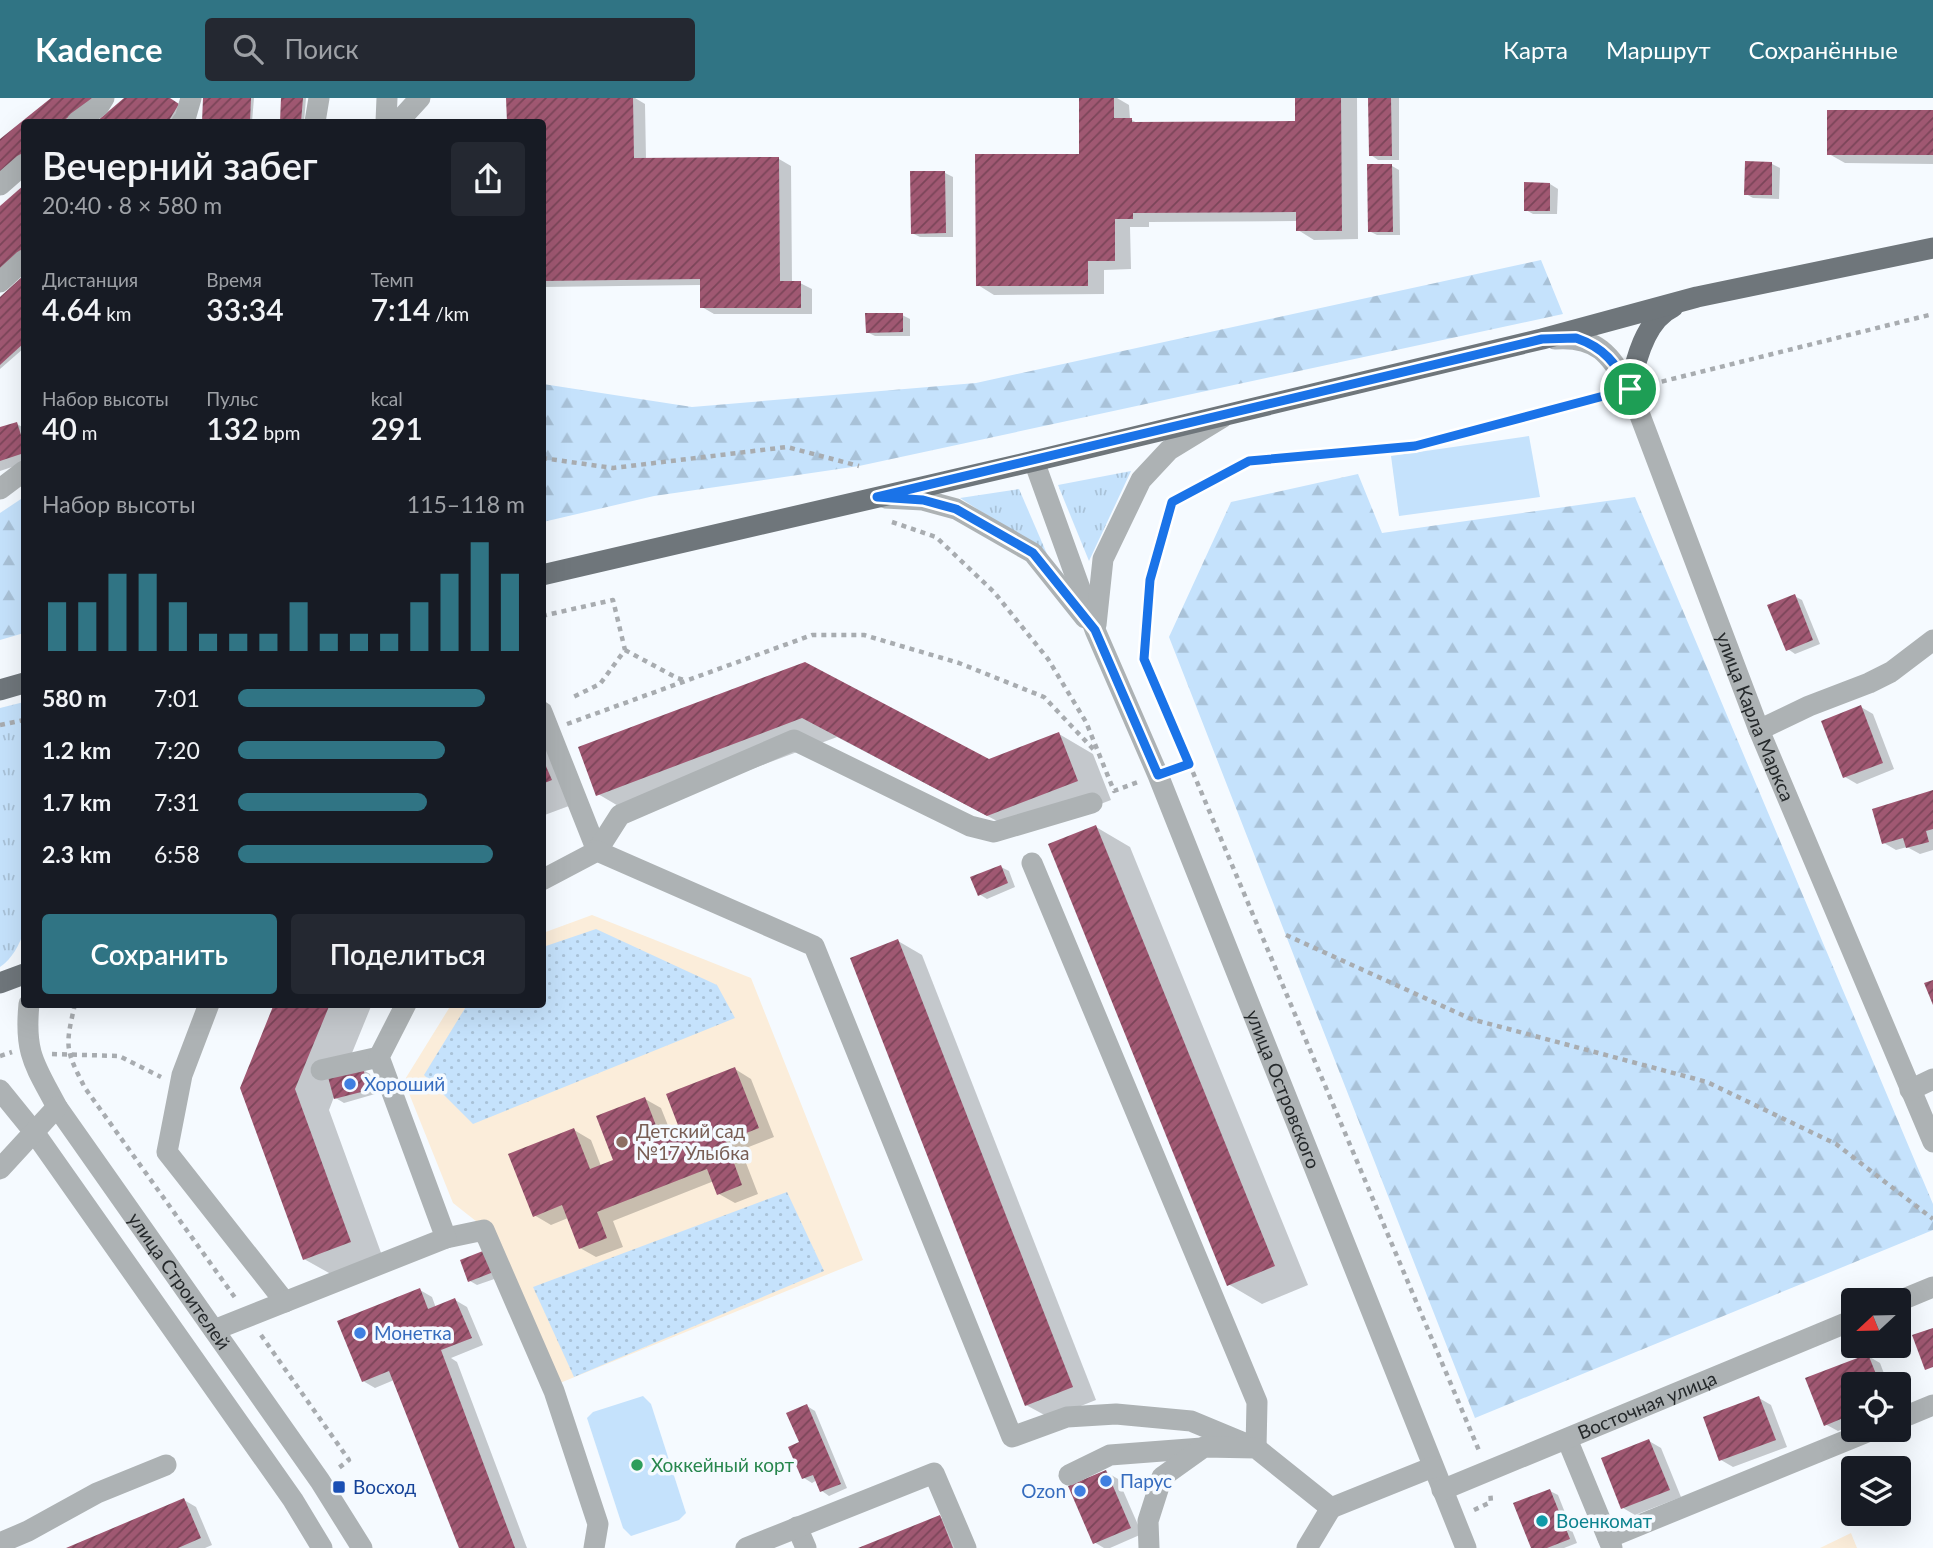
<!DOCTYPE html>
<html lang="ru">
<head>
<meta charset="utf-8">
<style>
  body { margin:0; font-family:Lato,sans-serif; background:#242831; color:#f1f3f6; height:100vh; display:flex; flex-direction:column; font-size:26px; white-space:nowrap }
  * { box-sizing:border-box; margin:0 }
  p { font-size:23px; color:#9ea1a6 }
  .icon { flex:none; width:38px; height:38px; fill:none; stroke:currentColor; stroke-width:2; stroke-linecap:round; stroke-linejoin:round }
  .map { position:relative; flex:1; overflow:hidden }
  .panel { position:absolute; left:21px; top:21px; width:525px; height:889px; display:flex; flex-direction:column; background:#171b24; border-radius:7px; box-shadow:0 7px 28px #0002 }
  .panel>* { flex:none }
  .needle { width:46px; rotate:248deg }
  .controls { position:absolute; left:1841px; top:1190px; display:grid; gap:14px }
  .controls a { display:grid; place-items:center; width:70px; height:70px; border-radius:7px; background:#171b24; box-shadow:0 7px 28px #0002; font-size:35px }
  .pin { position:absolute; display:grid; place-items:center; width:60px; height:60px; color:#fff; margin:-30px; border:4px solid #fff; border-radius:50%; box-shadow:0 2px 7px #0007 }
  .round { display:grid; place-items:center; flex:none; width:74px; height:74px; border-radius:7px; background:#242831 }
  .summary { display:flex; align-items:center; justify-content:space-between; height:119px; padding:0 21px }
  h1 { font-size:38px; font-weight:600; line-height:52px }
  .metrics { display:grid; grid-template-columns:repeat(3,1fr); gap:10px; height:119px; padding:7px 21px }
  .metrics div { display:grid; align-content:center }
  .metrics b { font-size:30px; font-weight:600 }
  .metrics small { font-size:19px; font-weight:400 }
  .metrics p { font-size:19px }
  .chart { height:196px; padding:14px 21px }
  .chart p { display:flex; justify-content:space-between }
  .chart svg { width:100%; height:126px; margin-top:7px; stroke:#307484; stroke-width:6 }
  .action { display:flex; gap:14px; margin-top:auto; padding:14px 21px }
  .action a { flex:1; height:80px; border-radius:7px; background:#307484; color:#fff; font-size:28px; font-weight:600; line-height:80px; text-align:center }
  .action a+a { background:#242831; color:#f1f3f6 }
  ul { padding:0 21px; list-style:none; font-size:23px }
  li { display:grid; grid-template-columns:112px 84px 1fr; align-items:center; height:52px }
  li i { height:18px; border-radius:9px; background:#307484 }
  header { display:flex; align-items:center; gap:42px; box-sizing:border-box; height:98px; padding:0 35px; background:#307484; color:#fff }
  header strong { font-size:33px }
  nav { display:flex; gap:38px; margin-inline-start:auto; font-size:24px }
  .search { width:490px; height:63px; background:#242831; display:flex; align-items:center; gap:18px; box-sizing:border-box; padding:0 24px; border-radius:7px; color:#9ea1a6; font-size:26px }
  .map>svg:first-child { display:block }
  .education { fill:#fbedda }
  .grass { fill:url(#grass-tufts) }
  .forest { fill:url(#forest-firs) }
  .park { fill:url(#park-dots) }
  .garden { fill:#c5e2fc }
  .shadow { fill:#0003 }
  .building { fill:url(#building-hatch) }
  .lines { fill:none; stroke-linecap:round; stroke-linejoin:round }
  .path { stroke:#a8acb0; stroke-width:4.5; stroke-dasharray:5 5; stroke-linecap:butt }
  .minor { stroke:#adb2b4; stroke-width:21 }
  .major { stroke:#6f767b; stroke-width:21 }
  .route-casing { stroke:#fff; stroke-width:14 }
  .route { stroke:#1a73e8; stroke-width:9 }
  .shop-dot { fill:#3f7fe0; stroke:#f5faff; stroke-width:2.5 }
  .education-dot { fill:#8d6e63; stroke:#f5faff; stroke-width:2.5 }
  .leisure-dot { fill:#2e9e5b; stroke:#f5faff; stroke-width:2.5 }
  .transit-dot { fill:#1a4fb4; stroke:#f5faff; stroke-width:2.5 }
  .culture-dot { fill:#0f9aa8; stroke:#f5faff; stroke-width:2.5 }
  .labels { text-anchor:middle; stroke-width:7; stroke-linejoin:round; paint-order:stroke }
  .street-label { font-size:19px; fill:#25292b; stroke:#f5faff }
  .shop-label { font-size:19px; fill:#366cbe; stroke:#f5faff; text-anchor:start }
  .education-label { font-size:19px; fill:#785e54; stroke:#f5faff; text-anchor:start }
  .leisure-label { font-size:19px; fill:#27864d; stroke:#f5faff; text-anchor:start }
  .transit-label { font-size:19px; fill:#164399; stroke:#f5faff; text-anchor:start }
  .culture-label { font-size:19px; fill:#0d838f; stroke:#f5faff; text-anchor:start }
</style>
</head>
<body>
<header>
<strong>Kadence</strong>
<div class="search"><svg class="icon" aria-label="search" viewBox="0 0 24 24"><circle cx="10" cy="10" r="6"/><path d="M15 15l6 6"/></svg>Поиск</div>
<nav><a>Карта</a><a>Маршрут</a><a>Сохранённые</a></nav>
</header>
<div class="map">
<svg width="1933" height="1450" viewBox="0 0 1933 1450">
  <defs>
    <pattern id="grass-tufts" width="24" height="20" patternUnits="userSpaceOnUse" patternTransform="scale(1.75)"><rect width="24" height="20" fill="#c5e2fc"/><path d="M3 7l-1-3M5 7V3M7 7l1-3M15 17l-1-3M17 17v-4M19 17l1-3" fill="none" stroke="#a9c2d8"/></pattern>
    <pattern id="forest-firs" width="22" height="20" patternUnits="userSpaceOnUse" patternTransform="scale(1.75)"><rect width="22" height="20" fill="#c5e2fc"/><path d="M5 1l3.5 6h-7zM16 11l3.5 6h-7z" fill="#a9c2d8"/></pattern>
    <pattern id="park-dots" width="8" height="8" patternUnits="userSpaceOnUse" patternTransform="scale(1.75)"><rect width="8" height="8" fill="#c5e2fc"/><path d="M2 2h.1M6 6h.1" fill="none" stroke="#a9c2d8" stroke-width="1.8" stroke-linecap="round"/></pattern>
    <pattern id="building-hatch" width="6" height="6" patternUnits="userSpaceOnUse" patternTransform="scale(1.75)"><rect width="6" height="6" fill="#a05872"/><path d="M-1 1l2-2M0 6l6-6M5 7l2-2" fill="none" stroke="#7b4559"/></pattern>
  </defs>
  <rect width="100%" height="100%" fill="#f5faff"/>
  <g class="education">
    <path d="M592 817 751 880 863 1162 555 1287 486 1131 453 1105 404 983 451 907 542 906 543 835Z"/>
    <path d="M1851 1435 1857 1450H1820Z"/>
  </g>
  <g class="grass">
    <path d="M1131 373 1089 463 1058 387Z"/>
    <path d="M1019 391 1047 456 960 400Z"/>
    <path d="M24 604V834C19 847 12 861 0 869V610Z"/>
  </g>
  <g class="forest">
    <path d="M1541 162 1563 216 859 368 654 398 543 424V286L692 309 976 285Z"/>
    <path d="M1358 376 1382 435 1635 399 1933 1106V1132L1475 1320 1169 539 1231 404Z"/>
    <path d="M24 399V535L0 542V415Z"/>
  </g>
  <g class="park">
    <path d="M596 831 717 887 735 920 473 1026 424 977 467 907 542 906 543 849Z"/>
    <path d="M787 1094 824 1173 574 1279 533 1189Z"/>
  </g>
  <g class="garden">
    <path d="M1529 338 1540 399 1399 418 1391 358Z"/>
    <path d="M643 1298 651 1306 686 1415 679 1422 631 1438 623 1430 587 1320 593 1314Z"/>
  </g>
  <g class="shadow">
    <path d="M54 0H93L67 24H24V58L0 43Z"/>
    <path d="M128 0H167L181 9 172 24H100Z"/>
    <path d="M205 0H254L252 24H203Z"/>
    <path d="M283 0H306L304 24H281Z"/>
    <path d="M508 0H635L645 6 646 62 779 61 791 68 792 185H800L812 191V216H714L702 209 701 187 542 189V24H508Z"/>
    <path d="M1081 0H1117L1129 7 1130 21 1139 26 1297 25 1296 0H1357L1358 141 1314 142 1298 132 1297 123 1149 124V129H1130L1131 171 1104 172V196L994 197 978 187 1081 57Z"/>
    <path d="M1370 0H1399V62H1378L1371 57Z"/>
    <path d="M1933 14V66L1845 65 1829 56Z"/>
    <path d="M1772 66 1780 70 1779 101 1753 100 1746 96Z"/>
    <path d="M1392 68 1399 72 1400 137H1377L1369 133Z"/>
    <path d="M945 75 953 79V139H920L912 135Z"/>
    <path d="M1550 86 1558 91 1557 116H1533L1526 112Z"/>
    <path d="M24 90V155L0 176V111Z"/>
    <path d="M24 180V250L0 271V201Z"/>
    <path d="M902 217 910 221V238H875L867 234Z"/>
    <path d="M17 326 24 330V365L0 373V331Z"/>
    <path d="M1794 498 1802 502 1820 546 1795 556 1788 551Z"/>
    <path d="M805 566 988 663 1059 636 1093 656 1111 702 1022 736 837 639 632 716 598 696Z"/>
    <path d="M1861 609 1873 616 1894 671 1857 686 1845 679Z"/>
    <path d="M542 642 585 702 542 718Z"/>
    <path d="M1933 694V752L1920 756 1907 749 1896 752 1884 745Z"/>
    <path d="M1096 729 1130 749 1308 1187 1262 1206 1228 1186Z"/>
    <path d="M1001 769 1009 773 1015 789 987 801 979 796Z"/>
    <path d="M898 843 922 857 1096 1302 1050 1320 1026 1307Z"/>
    <path d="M276 906H372L343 977 363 972 370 976 375 996 344 1005 334 999 329 1012 384 1163 338 1180 304 1161Z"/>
    <path d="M735 971 751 981 774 1039 741 1052 758 1096 735 1105 719 1096 714 1083 613 1123 623 1149 596 1159 580 1150 568 1120 551 1127 534 1117 574 1032 591 1042 601 1068 616 1063 645 1001 661 1010 673 1040 683 1036Z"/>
    <path d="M462 1163 503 1178 477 1187 470 1183Z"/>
    <path d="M420 1192 432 1199 436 1210 455 1202 467 1209 483 1247 451 1260 457 1264 527 1450H461L394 1282 375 1290 363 1283Z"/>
    <path d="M1868 1258 1880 1265 1888 1286H1853V1327L1838 1333 1825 1326Z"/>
    <path d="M1759 1300 1771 1307 1787 1349 1733 1369 1721 1362Z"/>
    <path d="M807 1308 815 1313 847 1390 829 1398 822 1393 817 1382 812 1385 804 1380 801 1345Z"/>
    <path d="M1649 1343 1661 1350 1681 1399 1635 1417 1623 1410Z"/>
    <path d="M1106 1374 1118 1381 1142 1436 1110 1450H1104L1094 1444Z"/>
    <path d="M1550 1393 1558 1397 1577 1445 1564 1450H1533Z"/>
    <path d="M184 1402 196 1409 212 1447 205 1450H70Z"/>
    <path d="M939 1419 956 1428 965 1450H863Z"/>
  </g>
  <g class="building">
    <path d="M51 0H93L62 24H24V55L0 74V41Z"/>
    <path d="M124 0H170L179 6 168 24H96Z"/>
    <path d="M203 0H251L250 24H202Z"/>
    <path d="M281 0H303L301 24H280Z"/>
    <path d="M506 0H633L634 60 779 59 780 183H801V210H700V181L542 183V24H507Z"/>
    <path d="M1079 0H1114V20H1132V24L1295 23V0H1341L1342 133H1296V114L1133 115V121H1115V163H1088V188H976L975 56H1079Z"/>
    <path d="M1368 0H1391L1392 58H1369Z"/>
    <rect x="1827" y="12" width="106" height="45"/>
    <path d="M1745 63 1772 64V97H1744Z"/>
    <path d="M1367 66H1392L1393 134H1368Z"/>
    <path d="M910 73H945L946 135 911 136Z"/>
    <path d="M1524 84 1550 85V113H1524Z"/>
    <path d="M24 87V150L0 172V108Z"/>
    <path d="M24 177V245L0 267V199Z"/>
    <path d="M865 215H903V234L866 235Z"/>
    <path d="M17 324 24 347V355L0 363V329Z"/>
    <path d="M1795 496 1813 542 1786 553 1767 507Z"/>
    <path d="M805 564 989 661 1059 634 1078 683 987 718 802 620 596 698 578 649Z"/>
    <path d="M1861 607 1883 665 1843 680 1821 623Z"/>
    <path d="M542 659 552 682 542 686Z"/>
    <path d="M1933 692V731L1926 733 1929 744 1906 750 1903 740 1882 746 1872 711Z"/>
    <path d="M1096 727 1275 1168 1227 1188 1048 746Z"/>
    <path d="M1001 767 1008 785 978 798 970 779Z"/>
    <path d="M898 841 1073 1289 1025 1308 850 860Z"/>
    <path d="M1933 882V907L1924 885Z"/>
    <path d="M274 906H330L295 991 351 1144 303 1162 240 990Z"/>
    <path d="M735 969 759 1030 726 1043 742 1087 717 1097 707 1071 597 1114 607 1140 579 1151 562 1107 533 1119 508 1056 574 1030 590 1071 613 1062 596 1018 645 999 662 1043 681 1035 666 996Z"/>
    <path d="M363 970 369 992 334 1001 328 979Z"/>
    <path d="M488 1151 496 1173 468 1184 460 1162Z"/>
    <path d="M420 1190 428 1211 455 1200 472 1240 441 1252 515 1450H459L389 1273 362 1284 337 1223Z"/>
    <path d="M1933 1230V1269L1925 1272 1912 1237Z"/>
    <path d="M1868 1256 1880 1286H1853V1316L1824 1328 1805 1280Z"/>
    <path d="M1759 1298 1776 1342 1719 1363 1703 1319Z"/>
    <path d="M807 1306 841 1386 820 1394 813 1377 802 1381 788 1349 799 1344 786 1315Z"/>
    <path d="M1649 1341 1670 1392 1621 1411 1601 1360Z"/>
    <path d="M1106 1372 1131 1430 1093 1446 1068 1388Z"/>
    <path d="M1550 1391 1570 1441 1547 1450H1531L1513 1405Z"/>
    <path d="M184 1400 201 1440 178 1450H66Z"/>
    <path d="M940 1417 953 1450H858Z"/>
  </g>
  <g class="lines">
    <g class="path">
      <path d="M1652 286 1933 216"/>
      <path d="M542 360 613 370 787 349 859 368"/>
      <path d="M892 424 936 439 994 494 1048 561 1086 624 1114 693 1138 684"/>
      <path d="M542 518 613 502 625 552 600 586 571 600"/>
      <path d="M625 552 677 580 687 583"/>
      <path d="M567 626 812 537H864L959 565 1044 599 1096 654"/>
      <path d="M0 627 24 622"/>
      <path d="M1189 665 1480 1355"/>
      <path d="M1176 670 1189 665 1144 561 1150 482 1172 404 1249 363 1415 348 1610 296"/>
      <path d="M1286 837 1471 921 1707 984 1836 1046 1933 1121"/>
      <path d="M75 906C65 949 65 951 85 990L236 1201"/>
      <path d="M52 956 119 958 161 979"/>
      <path d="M0 958 12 954"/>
      <path d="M261 1237 349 1362 336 1372"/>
      <path d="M1474 1412 1491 1404 1490 1393"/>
    </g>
    <g class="minor">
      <path d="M77 24 99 8 104 0"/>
      <path d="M182 24 185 21 191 0"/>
      <path d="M315 24 319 0"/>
      <path d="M386 24 387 0"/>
      <path d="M398 24 420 0"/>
      <path d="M0 87 24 66"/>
      <path d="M0 184 24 162"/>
      <path id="s1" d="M1555 241C1597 238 1610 256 1630 291L1759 632 1933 1044"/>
      <path id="s2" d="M1034 363 1095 532 1158 677 1466 1450"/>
      <path d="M0 391 24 373"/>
      <path d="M885 400 923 402 956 411 1033 455 1085 520"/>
      <path d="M1096 527 1103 461 1141 382 1169 352 1223 319"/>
      <path d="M542 614 597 753"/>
      <path d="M1759 632 1809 608 1869 585 1891 574 1933 542"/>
      <path d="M597 753 620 717 794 642 970 728 994 734 1092 705"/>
      <path d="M542 782 597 753 814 848 1012 1339 1067 1319 1116 1316 1191 1323 1256 1350 1257 1304 1032 765"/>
      <path id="s3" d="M29 906C24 956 35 967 57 1009L320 1383 362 1450"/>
      <path d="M209 906 182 977 167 1054 285 1204"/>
      <path d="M321 972 379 959"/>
      <path d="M0 992 34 1034 293 1402 322 1450"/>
      <path d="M1910 992 1933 981"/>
      <path d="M0 1071 57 1009"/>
      <path d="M446 1140 484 1132 554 1293 598 1426 594 1450"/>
      <path d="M1899 1203 1933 1189"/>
      <path d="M214 1232 446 1140 379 959 406 906"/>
      <path d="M1899 1321 1933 1307"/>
      <path d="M1567 1341 1612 1450"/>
      <path d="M1069 1377 1110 1357 1202 1350"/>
      <path id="s4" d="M1442 1392 1853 1222"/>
      <path d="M1331 1410 1433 1369"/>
      <path d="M797 1429 806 1450"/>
      <path d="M1608 1440 1872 1332"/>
      <path d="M0 1445 28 1433 97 1395 166 1367"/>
      <path d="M746 1450 934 1375 966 1450"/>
      <path d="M1149 1450 1148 1423 1162 1379 1204 1349 1256 1350 1331 1410 1307 1450"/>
    </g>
    <g class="major">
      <path d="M1630 291C1635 263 1645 222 1673 209"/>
      <path d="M542 477 1034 363 1542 241 1697 199 1933 150"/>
      <path d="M0 592 24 585"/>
      <path d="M0 885 24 876"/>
    </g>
  </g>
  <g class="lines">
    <defs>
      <path id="route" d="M1576 240C1605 250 1615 265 1630 291L1415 348 1249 363 1172 404 1150 482 1144 561 1189 666 1158 677 1095 532 1033 455 956 411 923 402 877 399 1542 241Z"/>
    </defs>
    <use href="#route" class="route-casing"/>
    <use href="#route" class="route"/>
  </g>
  <g class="shop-dot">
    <circle cx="350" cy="986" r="7"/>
    <circle cx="360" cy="1235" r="7"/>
    <circle cx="1106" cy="1383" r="7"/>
    <circle cx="1080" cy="1393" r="7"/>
  </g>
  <circle class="education-dot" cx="622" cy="1044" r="7"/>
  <circle class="leisure-dot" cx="637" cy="1367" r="7"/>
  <rect class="transit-dot" x="332" y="1382" width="14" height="14" rx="3.5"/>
  <circle class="culture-dot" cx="1542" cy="1423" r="7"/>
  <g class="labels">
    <g class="street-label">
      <text dy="7" stroke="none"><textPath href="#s1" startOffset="448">улица Карла Маркса</textPath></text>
      <text dy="7" stroke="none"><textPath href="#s2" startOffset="676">улица Островского</textPath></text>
      <text dy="7" stroke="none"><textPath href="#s3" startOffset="322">улица Строителей</textPath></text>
      <text dy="7" stroke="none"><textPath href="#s4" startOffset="222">Восточная улица</textPath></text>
    </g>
    <g class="shop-label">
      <text x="364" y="993">Хороший</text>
      <text x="374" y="1242">Монетка</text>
      <text x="1120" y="1390">Парус</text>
      <text x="1066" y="1400" text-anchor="end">Ozon</text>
    </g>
    <g class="education-label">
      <text x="636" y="1040">Детский сад<tspan x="636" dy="22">№17 Улыбка</tspan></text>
    </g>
    <g class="leisure-label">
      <text x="651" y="1374">Хоккейный корт</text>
    </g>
    <g class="transit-label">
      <text x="353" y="1396">Восход</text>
    </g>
    <g class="culture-label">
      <text x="1556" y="1430">Военкомат</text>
    </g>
  </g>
</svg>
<div class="controls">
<a><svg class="needle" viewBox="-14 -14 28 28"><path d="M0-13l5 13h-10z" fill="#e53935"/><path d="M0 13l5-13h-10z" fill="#9ea1a6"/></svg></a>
<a><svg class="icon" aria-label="locate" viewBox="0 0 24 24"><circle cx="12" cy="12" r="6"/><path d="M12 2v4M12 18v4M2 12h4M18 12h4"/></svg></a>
<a><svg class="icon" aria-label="layers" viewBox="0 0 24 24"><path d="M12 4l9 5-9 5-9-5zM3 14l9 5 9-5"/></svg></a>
</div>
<div class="pin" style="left:1630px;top:291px;background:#1e9e55"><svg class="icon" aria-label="arrive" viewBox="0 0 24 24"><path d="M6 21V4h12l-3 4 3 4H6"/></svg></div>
<section class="panel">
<div class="summary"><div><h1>Вечерний забег</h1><p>20:40 · 8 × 580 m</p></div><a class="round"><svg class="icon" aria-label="share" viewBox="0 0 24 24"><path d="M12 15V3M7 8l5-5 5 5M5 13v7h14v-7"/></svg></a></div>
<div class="metrics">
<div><p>Дистанция</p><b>4.64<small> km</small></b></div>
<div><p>Время</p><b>33:34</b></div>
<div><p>Темп</p><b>7:14<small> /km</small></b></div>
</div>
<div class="metrics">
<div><p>Набор высоты</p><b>40<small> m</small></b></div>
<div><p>Пульс</p><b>132<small> bpm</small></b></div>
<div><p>kcal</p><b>291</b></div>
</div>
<div class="chart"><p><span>Набор высоты</span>115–118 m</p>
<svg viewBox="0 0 160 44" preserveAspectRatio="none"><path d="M5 44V27M15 44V27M25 44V17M35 44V17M45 44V27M55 44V38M65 44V38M75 44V38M85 44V27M95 44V38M105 44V38M115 44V38M125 44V27M135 44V17M145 44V6M155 44V17"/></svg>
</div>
<ul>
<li><b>580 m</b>7:01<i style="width:86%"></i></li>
<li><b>1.2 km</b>7:20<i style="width:72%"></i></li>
<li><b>1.7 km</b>7:31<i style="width:66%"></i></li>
<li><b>2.3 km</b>6:58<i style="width:89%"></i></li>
</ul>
<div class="action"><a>Сохранить</a><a>Поделиться</a></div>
</section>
</div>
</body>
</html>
